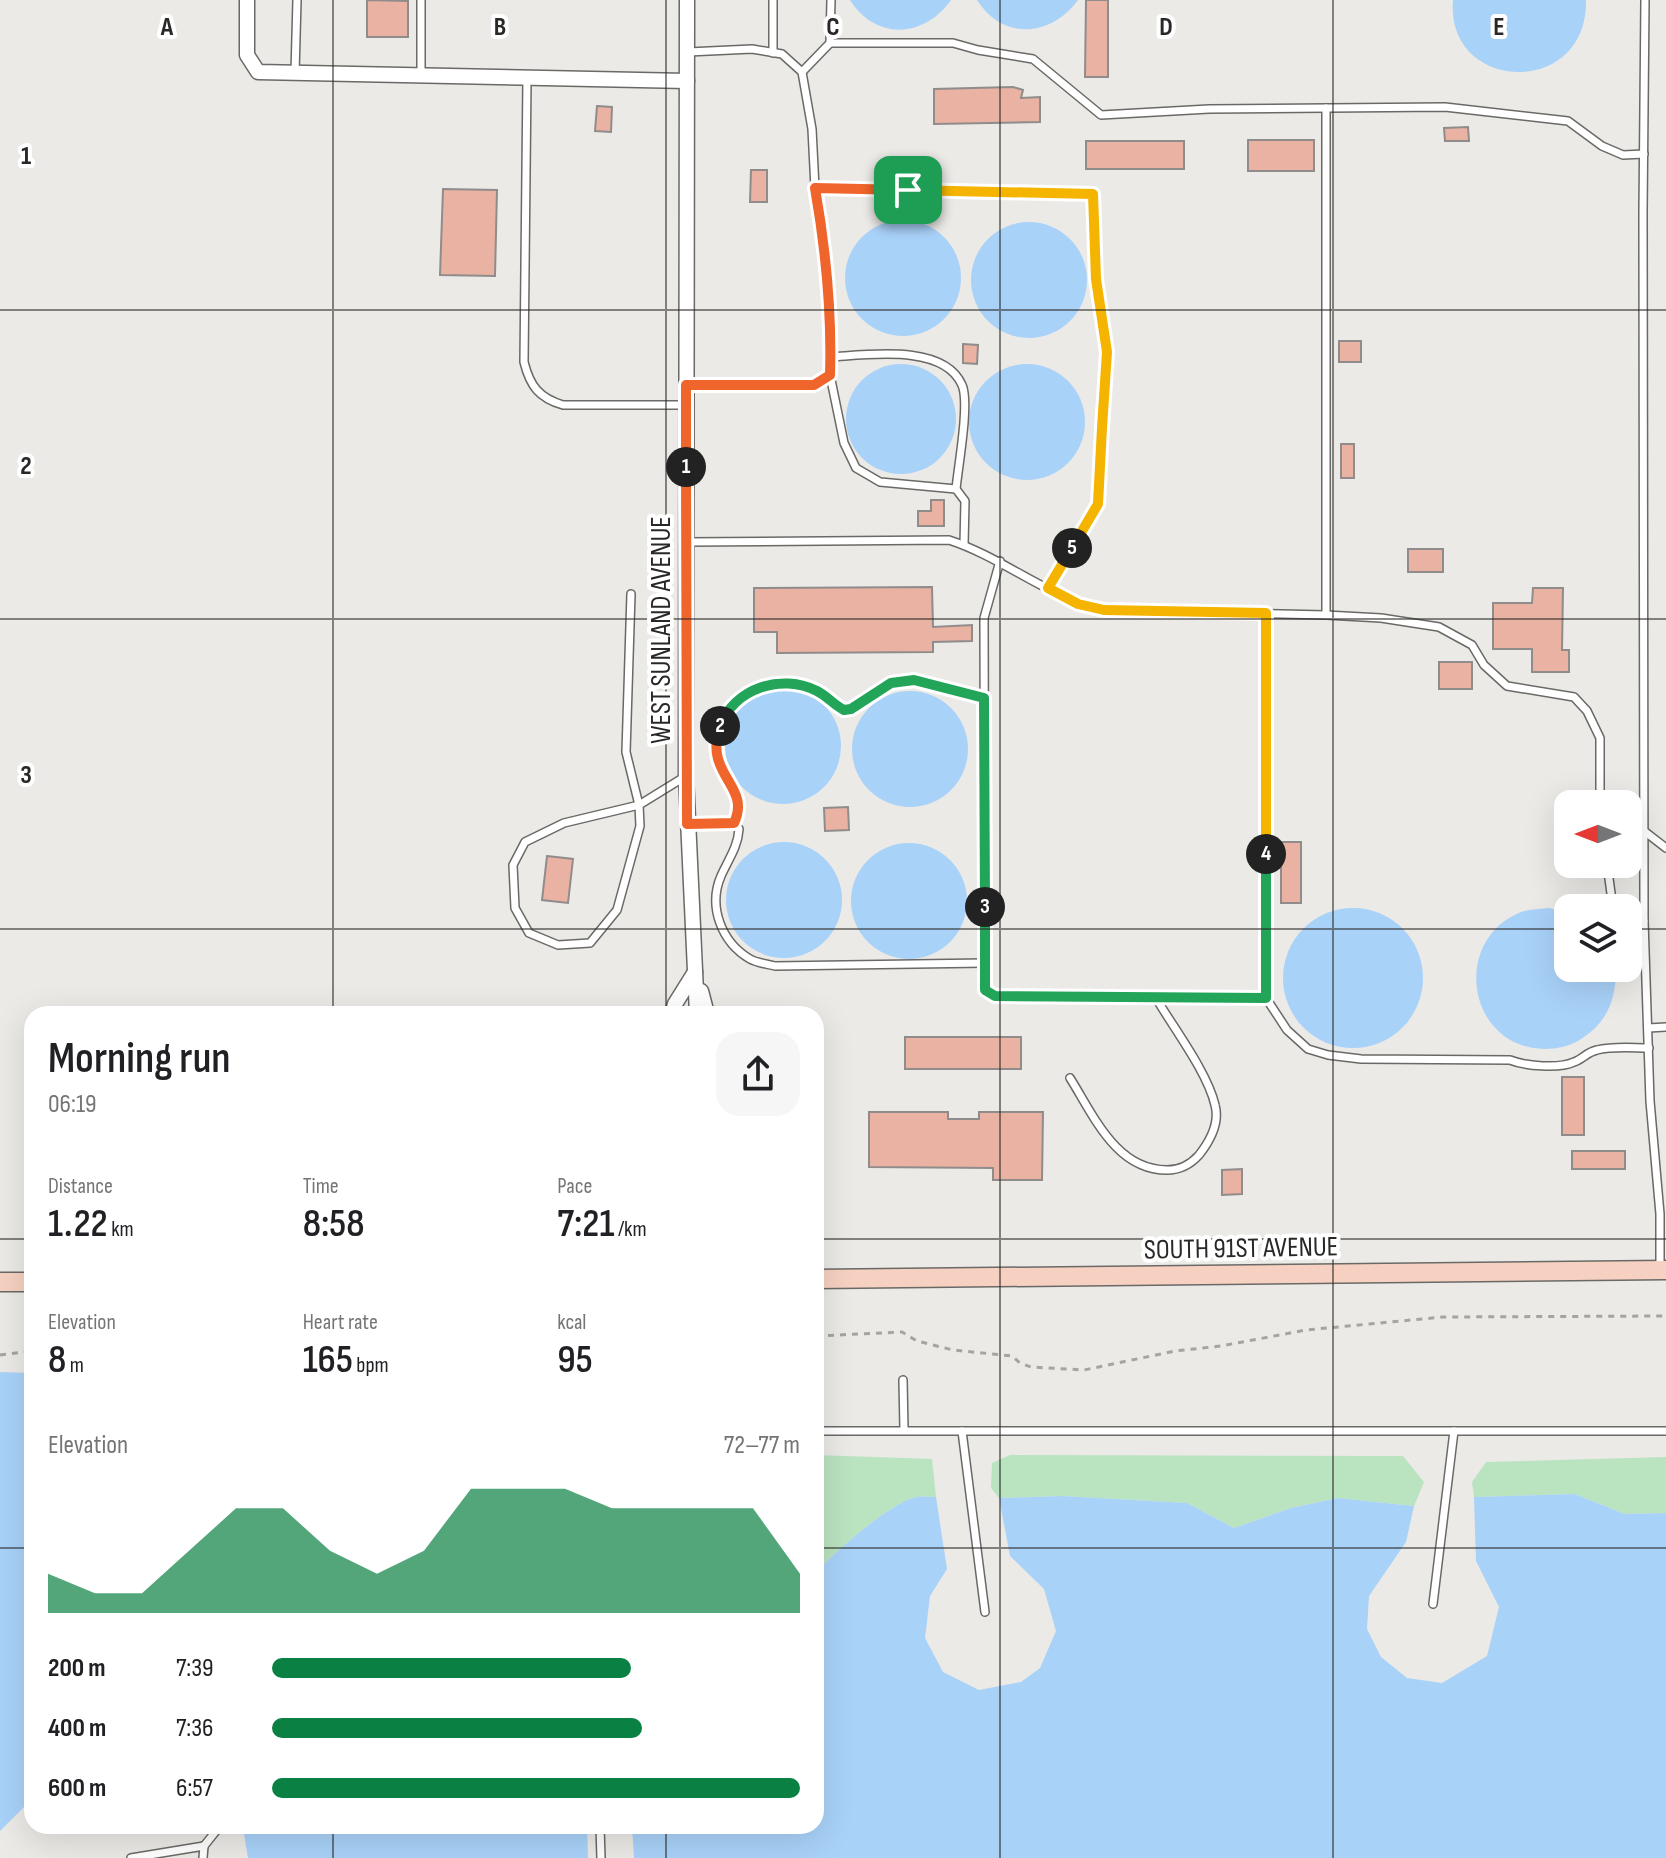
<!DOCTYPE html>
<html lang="en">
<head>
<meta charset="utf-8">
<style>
  body { margin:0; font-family:"Sofia Sans Condensed",sans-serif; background:#f6f6f6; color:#202124; height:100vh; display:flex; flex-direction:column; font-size:30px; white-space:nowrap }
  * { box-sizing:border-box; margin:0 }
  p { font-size:26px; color:#757577 }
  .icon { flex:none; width:44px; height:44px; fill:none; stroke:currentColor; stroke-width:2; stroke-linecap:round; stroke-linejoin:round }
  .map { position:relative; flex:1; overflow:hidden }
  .details { position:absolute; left:24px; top:1006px; width:800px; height:828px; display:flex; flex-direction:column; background:#fff; border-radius:24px; box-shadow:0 8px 32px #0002 }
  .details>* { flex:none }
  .needle { width:52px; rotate:270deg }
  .tools { position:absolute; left:1554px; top:790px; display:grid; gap:16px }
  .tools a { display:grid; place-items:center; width:88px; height:88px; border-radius:16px; background:#fff; box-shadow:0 8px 32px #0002; font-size:40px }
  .pin { position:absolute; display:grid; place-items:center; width:68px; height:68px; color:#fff; margin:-34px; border-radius:16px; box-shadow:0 4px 12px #0006 }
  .km { position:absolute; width:40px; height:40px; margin:-20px; border-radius:50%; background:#222; color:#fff; font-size:22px; line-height:40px; text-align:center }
  .round { display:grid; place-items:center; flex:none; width:84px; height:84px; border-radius:24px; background:#f6f6f6 }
  .head { display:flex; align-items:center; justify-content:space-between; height:136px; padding:0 24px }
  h1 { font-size:44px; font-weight:600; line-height:60px }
  .stats { display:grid; grid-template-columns:repeat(3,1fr); gap:12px; height:136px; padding:8px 24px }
  .stats div { display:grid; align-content:center }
  .stats b { font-size:40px; font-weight:600 }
  .stats small { font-size:22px; font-weight:400 }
  .stats p { font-size:22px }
  .chart { height:224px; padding:16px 24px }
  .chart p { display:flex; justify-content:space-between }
  .chart svg { width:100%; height:144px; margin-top:8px; fill:#0b8043; opacity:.7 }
  ul { padding:0 24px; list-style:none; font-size:26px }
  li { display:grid; grid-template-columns:128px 96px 1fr; align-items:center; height:60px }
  li i { height:20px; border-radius:10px; background:#0b8043 }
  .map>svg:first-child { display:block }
  .green { fill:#bae3c0 }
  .water { fill:#a9d2f9 }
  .building { fill:#eab2a3; stroke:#908c8b; stroke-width:2 }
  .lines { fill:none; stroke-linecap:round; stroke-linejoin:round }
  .lane-casing { stroke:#6a6966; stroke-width:10 }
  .street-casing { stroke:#6a6966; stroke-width:17 }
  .secondary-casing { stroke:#6a6966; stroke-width:21 }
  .path { stroke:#a5a4a2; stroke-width:3; stroke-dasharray:6 6; stroke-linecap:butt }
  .lane { stroke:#fff; stroke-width:7 }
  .street { stroke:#fff; stroke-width:14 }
  .secondary { stroke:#f6d1c1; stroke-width:18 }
  .split-1-casing { stroke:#fff; stroke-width:16 }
  .split-2-casing { stroke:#fff; stroke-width:16 }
  .split-3-casing { stroke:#fff; stroke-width:16 }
  .split-4-casing { stroke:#fff; stroke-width:16 }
  .split-5-casing { stroke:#fff; stroke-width:16 }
  .split-6-casing { stroke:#fff; stroke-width:16 }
  .split-1 { stroke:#f0652b; stroke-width:10 }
  .split-2 { stroke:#f0652b; stroke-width:10 }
  .split-3 { stroke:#22a559; stroke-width:10 }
  .split-4 { stroke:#22a559; stroke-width:10 }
  .split-5 { stroke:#f5b400; stroke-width:10 }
  .split-6 { stroke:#f5b400; stroke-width:10 }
  .grid { fill:none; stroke:#292827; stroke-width:2; stroke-opacity:0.55 }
  .labels { text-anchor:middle; stroke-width:8; stroke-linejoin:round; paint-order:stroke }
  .street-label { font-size:28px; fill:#292827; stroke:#fff }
  .grid-label { font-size:26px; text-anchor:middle; font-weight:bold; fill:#292827; stroke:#fff; stroke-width:8; stroke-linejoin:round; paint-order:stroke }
</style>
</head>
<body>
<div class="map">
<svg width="1666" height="1858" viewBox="0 0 1666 1858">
  <rect width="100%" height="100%" fill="#ebeae7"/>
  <g class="green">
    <path d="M816 1455 932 1459 936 1497C930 1497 922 1496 917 1497 892 1501 834 1553 816 1572Z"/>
    <path d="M1010 1455 1403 1456 1424 1482 1414 1506 1338 1498 1291 1508 1234 1528 1187 1503 1062 1496 999 1498 991 1488 992 1463Z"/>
    <path d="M1666 1457V1513L1625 1514 1575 1494 1474 1497 1472 1482 1486 1462Z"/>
  </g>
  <g class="water">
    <path d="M850 0H951C924 38 876 41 850 0Z"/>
    <path d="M977 0H1078C1051 37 1003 41 977 0Z"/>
    <path d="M1453 0H1586C1588 99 1445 93 1453 0Z"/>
    <circle cx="903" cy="278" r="58"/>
    <circle cx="1029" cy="280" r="58"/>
    <circle cx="901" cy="419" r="55"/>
    <circle cx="1027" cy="422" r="58"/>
    <circle cx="783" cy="746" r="58"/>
    <circle cx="910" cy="749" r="58"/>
    <circle cx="784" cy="900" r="58"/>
    <circle cx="909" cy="901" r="58"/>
    <circle cx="1353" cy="978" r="70"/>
    <path d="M1549 908 1568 912V968H1616C1616 997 1609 1020 1584 1037 1572 1046 1558 1049 1544 1049 1465 1047 1451 936 1524 911 1532 909 1541 909 1549 908Z"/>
    <path d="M0 1372 32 1373V1799L0 1831Z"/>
    <path d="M1575 1494 1625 1514 1666 1513V1858H634L632 1826H816V1572C834 1553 892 1501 917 1497 922 1496 930 1497 936 1497L947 1569 930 1596 925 1638 943 1672 979 1690 1021 1682 1040 1668 1056 1631 1044 1589 1010 1556 999 1498 1062 1496 1187 1503 1234 1528 1291 1508 1338 1498 1414 1506 1406 1542 1369 1596 1367 1629 1381 1657 1407 1678 1442 1683 1487 1656 1499 1607 1476 1561 1474 1497Z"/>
    <path d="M252 1826H587L588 1858H248L244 1834Z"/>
  </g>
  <g class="building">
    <path d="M367 0 408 1V37H367Z"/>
    <path d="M1086 0H1108V77H1085Z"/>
    <path d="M1013 87 1023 90 1021 98 1040 97V122L934 124V89Z"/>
    <path d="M597 106 612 107 611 132 595 131Z"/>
    <path d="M1468 127 1469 141H1445L1444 128Z"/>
    <rect x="1248" y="140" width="66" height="31"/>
    <rect x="1086" y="141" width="98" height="28"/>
    <path d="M751 170H767V202H750Z"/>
    <path d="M443 189 497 190 495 276 440 275Z"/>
    <rect x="1339" y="341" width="22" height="21"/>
    <path d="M963 344 978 345 977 364 963 363Z"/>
    <rect x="1341" y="444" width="13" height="34"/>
    <path d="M931 500H944V526H918V511H931Z"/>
    <rect x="1408" y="549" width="35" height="23"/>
    <path d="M932 587 933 627 972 625V641L933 642V652L777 653V632H754V588Z"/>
    <path d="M1533 588H1563L1562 650H1569V672H1532V649H1493V603H1532Z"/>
    <rect x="1439" y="662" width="33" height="27"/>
    <path d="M848 807 849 830 825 831 824 808Z"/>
    <rect x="1281" y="842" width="20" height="61"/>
    <path d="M547 856 573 859 568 903 542 900Z"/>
    <rect x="905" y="1037" width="116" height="32"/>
    <rect x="1562" y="1077" width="22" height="58"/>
    <path d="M869 1112H948V1119H979V1112H1043L1042 1180H993V1168L869 1167Z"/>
    <rect x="1572" y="1151" width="53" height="18"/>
    <path d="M1242 1169V1194L1222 1195V1170Z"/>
  </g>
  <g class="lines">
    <defs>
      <g id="lane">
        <path d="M421 0V76"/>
        <path d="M830 43H953L978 50 1033 59 1101 115 1209 109 1445 107 1568 121 1602 146 1623 155 1644 154"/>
        <path d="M773 53V0"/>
        <path d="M802 72 830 43 831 0"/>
        <path d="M295 73 297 0"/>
        <path d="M527 78 524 362C530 386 539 398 563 405H686"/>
        <path d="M1326 108V615"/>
        <path d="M815 188 1093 194 1096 279 1107 352 1098 504 1048 588"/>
        <path d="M831 357C866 355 944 343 962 385 970 403 958 467 956 489"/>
        <path d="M830 375 844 443 856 468 880 482 956 489 965 501 964 545"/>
        <path d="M686 385H814L830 375 831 318 826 251 815 188 812 129 802 72 782 54 752 49 688 52"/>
        <path d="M686 542 949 540C1004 558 1048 598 1104 610L1326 615 1381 618 1439 627 1472 645 1484 665 1507 686 1574 697 1587 711 1600 738V804"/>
        <path d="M1000 561 984 618 985 990 995 996 1266 998V613"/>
        <path d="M631 594 626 752 639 805 640 826 617 910 590 943 558 945 529 933 515 908 513 865 525 842 564 823 639 805 686 776"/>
        <path d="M734 823C749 790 720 786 717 756 711 711 752 677 795 684 816 687 827 701 844 710L851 709 891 683 914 680 984 698"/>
        <path d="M687 824 734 823 739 829C738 847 728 860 721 876 708 906 721 942 750 959 757 963 767 964 775 966L985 963"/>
        <path d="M1644 831 1666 848"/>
        <path d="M1607 864 1613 908"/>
        <path d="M1644 921 1650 1101 1660 1214V1268"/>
        <path d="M1628 930 1635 932 1644 921 1643 212 1645 0"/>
        <path d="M1266 998 1287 1030 1308 1049 1328 1055 1361 1059 1510 1060C1525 1066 1559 1069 1574 1062 1583 1059 1587 1052 1597 1050 1613 1046 1632 1048 1649 1048"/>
        <path d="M1648 1028 1666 1027"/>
        <path d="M1070 1078C1094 1116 1116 1170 1167 1170 1180 1170 1190 1165 1199 1155 1210 1141 1220 1123 1215 1105 1208 1074 1176 1031 1159 1003V997"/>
        <path d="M903 1380 904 1430"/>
        <path d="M816 1431H1666"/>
        <path d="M962 1431 985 1612"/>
        <path d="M1433 1604 1454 1431"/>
        <path d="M600 1826 601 1858"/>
        <path d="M204 1846 220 1826"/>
        <path d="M131 1858 204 1846 203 1858"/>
      </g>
      <g id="street">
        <path d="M247 0V55L258 72 687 81"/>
        <path d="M687 0 686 776 697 1014"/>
        <path d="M701 991 707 1014"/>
        <path d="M672 1014 675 1004 695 972"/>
      </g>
      <g id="secondary">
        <path d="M816 1279 1666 1270"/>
        <path d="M0 1282H32"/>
      </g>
    </defs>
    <use href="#lane" class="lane-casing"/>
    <use href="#street" class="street-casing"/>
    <use href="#secondary" class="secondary-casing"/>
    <g class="path">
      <path d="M816 1336 902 1332 917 1341 953 1350 1012 1356 1020 1363 1031 1367 1084 1370 1175 1351 1221 1346 1306 1330 1443 1317 1666 1316"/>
      <path d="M0 1355 32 1351"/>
    </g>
    <use href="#lane" class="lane"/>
    <use href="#street" class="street"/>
    <use href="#secondary" class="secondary"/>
  </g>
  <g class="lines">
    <defs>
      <path id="split-1" d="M686 467V385H814L830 375C832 311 826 251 815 188L908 190"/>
      <path id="split-2" d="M686 467 687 824 734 823C752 785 703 776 720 726"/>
      <path id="split-3" d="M720 726C735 688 781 673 817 691 827 696 834 705 844 710L851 709 891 683 914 680 984 698 985 907"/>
      <path id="split-4" d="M985 907V990L995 996 1266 998V854"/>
      <path id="split-5" d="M1072 548 1048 588 1078 604 1104 610 1266 613V854"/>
      <path id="split-6" d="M908 190 1093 194 1096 279 1107 352 1102 428 1098 504 1072 548"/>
    </defs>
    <use href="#split-1" class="split-1-casing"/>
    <use href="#split-2" class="split-2-casing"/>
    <use href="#split-3" class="split-3-casing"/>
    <use href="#split-4" class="split-4-casing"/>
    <use href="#split-5" class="split-5-casing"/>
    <use href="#split-6" class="split-6-casing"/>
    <use href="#split-1" class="split-1"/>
    <use href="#split-2" class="split-2"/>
    <use href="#split-3" class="split-3"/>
    <use href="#split-4" class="split-4"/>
    <use href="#split-5" class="split-5"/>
    <use href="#split-6" class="split-6"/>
  </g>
  <path class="grid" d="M333 0V1014M666 0V1014M1000 0V1858M1333 0V1858M0 310H1666M0 619H1666M0 929H1568M1628 929H1666M0 1239H32M816 1239H1666M0 1548H32M816 1548H1666M333 1826V1858M666 1826V1858"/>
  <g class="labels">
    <g class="street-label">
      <text transform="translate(660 630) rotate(-90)" y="10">WEST SUNLAND AVENUE</text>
      <text transform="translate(1241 1247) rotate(-1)" y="10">SOUTH 91ST AVENUE</text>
    </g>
  </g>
  <g class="grid-label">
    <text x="167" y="35">A</text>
    <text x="500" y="35">B</text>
    <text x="833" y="35">C</text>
    <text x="1166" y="35">D</text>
    <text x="1499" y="35">E</text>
    <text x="26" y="164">1</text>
    <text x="26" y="474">2</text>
    <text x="26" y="783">3</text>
  </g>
</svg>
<div class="tools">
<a><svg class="needle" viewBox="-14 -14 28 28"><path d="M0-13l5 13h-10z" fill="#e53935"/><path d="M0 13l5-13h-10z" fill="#757577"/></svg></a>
<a><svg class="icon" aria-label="layers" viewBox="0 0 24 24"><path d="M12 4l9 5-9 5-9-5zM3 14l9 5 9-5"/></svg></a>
</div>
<div class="pin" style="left:908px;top:190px;background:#1e9e55"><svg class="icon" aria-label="arrive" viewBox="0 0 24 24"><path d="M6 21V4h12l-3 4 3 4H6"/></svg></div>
<b class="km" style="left:686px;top:467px">1</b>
<b class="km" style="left:720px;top:726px">2</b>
<b class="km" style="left:985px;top:907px">3</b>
<b class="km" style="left:1266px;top:854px">4</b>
<b class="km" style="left:1072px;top:548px">5</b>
<section class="details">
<div class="head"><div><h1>Morning run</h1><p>06:19</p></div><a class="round"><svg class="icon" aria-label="share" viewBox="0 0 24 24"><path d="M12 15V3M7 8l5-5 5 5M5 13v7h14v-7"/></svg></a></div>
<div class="stats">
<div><p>Distance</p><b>1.22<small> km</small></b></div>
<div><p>Time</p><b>8:58</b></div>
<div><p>Pace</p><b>7:21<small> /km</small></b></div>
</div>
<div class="stats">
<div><p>Elevation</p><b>8<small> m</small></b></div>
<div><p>Heart rate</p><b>165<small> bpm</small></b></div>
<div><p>kcal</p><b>95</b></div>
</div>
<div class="chart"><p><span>Elevation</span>72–77 m</p>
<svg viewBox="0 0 160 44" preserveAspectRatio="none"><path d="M0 44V32L10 38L20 38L30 25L40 12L50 12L60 25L70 32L80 25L90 6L100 6L110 6L120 12L130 12L140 12L150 12L160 32V44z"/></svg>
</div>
<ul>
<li><b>200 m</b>7:39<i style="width:68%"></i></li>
<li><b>400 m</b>7:36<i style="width:70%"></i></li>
<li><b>600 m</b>6:57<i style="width:100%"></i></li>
</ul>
</section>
</div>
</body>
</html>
